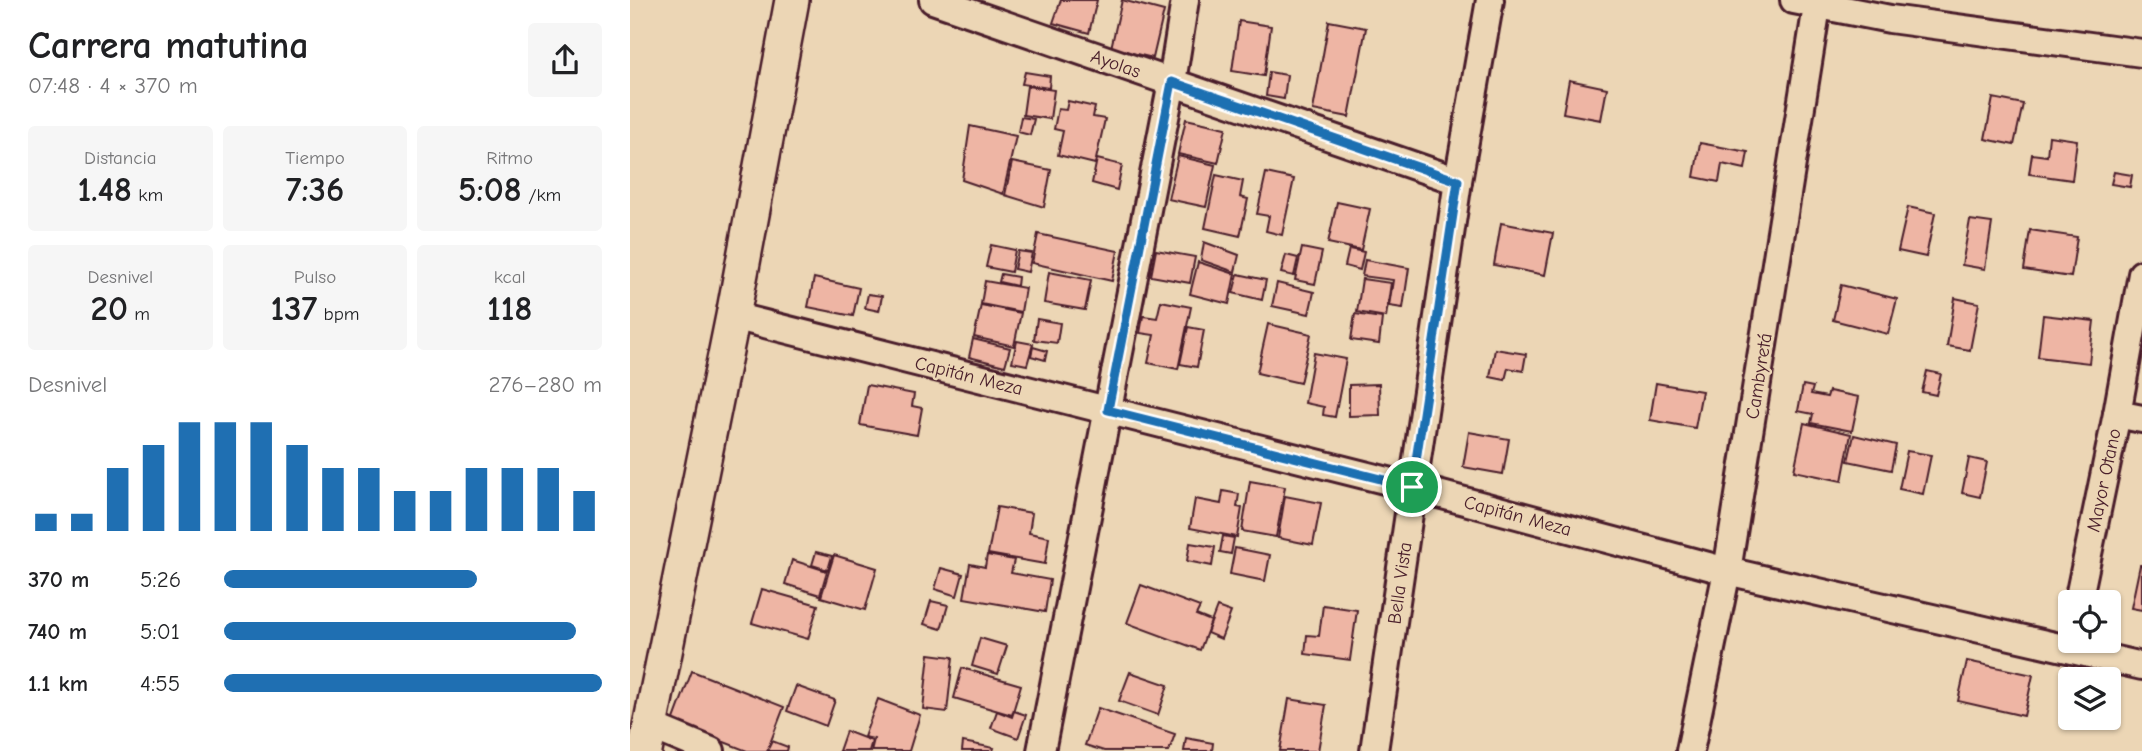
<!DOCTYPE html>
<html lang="es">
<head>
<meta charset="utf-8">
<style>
  body { margin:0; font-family:"Comic Neue",sans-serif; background:#f6f6f6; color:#202124; height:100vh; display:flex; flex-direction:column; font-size:26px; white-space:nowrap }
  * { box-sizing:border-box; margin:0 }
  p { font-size:23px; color:#757577 }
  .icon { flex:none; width:38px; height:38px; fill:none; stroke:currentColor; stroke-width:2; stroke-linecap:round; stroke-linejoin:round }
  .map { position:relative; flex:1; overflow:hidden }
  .side { display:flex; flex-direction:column; background:#fff; width:630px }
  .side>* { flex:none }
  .controls { position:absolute; left:1428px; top:590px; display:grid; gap:14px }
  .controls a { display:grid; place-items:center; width:63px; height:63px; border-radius:7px; background:#fff; box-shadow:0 2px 5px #0004; font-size:35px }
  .pin { position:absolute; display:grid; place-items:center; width:60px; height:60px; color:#fff; margin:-30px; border:4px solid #fff; border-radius:50%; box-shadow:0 2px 7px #0007 }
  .round { display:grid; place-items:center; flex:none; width:74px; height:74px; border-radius:7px; background:#f6f6f6 }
  .head { display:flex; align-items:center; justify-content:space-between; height:119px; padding:0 28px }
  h1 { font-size:38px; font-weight:700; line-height:52px }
  .figures { display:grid; grid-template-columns:repeat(3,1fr); gap:10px; height:119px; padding:7px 28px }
  .figures div { display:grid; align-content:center; border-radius:7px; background:#f6f6f6; text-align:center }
  .figures b { font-size:35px; font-weight:700 }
  .figures small { font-size:19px; font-weight:400 }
  .figures p { font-size:19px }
  .chart { height:196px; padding:14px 28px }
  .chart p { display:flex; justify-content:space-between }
  .chart svg { width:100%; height:126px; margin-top:7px; stroke:#1f6fb2; stroke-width:6 }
  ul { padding:0 28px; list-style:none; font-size:23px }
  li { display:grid; grid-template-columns:112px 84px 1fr; align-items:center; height:52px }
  li i { height:18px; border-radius:9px; background:#1f6fb2 }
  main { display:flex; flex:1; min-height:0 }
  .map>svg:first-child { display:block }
  .building { fill:#eeb5a4; stroke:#4a1f2b; stroke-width:2 }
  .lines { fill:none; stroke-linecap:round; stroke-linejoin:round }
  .minor-casing { stroke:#4a1f2b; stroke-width:32 }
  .major-casing { stroke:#4a1f2b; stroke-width:38 }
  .minor { stroke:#ecd6b5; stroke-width:26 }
  .major { stroke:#ecd6b5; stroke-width:33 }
  .route-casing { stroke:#fff; stroke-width:14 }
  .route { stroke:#1f6fb2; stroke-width:9 }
  .labels { text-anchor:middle; stroke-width:5; stroke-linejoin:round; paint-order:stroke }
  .street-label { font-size:19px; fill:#4a1f2b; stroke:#ecd6b5 }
</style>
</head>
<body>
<main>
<section class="side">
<div class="head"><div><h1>Carrera matutina</h1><p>07:48 · 4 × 370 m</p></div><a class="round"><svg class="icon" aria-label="share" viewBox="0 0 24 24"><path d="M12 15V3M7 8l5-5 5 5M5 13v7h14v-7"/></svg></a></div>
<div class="figures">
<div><p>Distancia</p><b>1.48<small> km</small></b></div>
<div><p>Tiempo</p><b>7:36</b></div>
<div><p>Ritmo</p><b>5:08<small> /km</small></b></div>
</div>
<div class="figures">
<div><p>Desnivel</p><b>20<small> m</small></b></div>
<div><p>Pulso</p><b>137<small> bpm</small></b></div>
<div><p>kcal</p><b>118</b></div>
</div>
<div class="chart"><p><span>Desnivel</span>276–280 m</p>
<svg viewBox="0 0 160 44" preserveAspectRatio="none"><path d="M5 44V38M15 44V38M25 44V22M35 44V14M45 44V6M55 44V6M65 44V6M75 44V14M85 44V22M95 44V22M105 44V30M115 44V30M125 44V22M135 44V22M145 44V22M155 44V30"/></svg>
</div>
<ul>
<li><b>370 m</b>5:26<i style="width:67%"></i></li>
<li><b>740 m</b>5:01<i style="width:93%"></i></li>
<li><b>1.1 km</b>4:55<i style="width:100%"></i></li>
</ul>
</section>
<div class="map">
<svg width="1512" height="751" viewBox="0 0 1512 751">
  <rect width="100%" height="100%" fill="#ecd6b5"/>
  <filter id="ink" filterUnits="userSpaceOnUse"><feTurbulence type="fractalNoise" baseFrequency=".0143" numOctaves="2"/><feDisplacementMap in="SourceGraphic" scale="14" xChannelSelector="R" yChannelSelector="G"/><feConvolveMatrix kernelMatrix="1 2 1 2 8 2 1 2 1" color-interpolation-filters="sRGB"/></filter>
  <g filter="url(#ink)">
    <g class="building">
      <path d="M431 0H467L459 33 423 23Z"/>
      <path d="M492 0 534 11 523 58 481 48Z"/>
      <path d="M609 21 641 26 634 76 602 71Z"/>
      <path d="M699 21 736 28 719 117 683 110Z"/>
      <path d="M395 72 420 76 419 88 392 84Z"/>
      <path d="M639 72 657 75 654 99 636 96Z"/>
      <path d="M939 80 977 88 971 120 933 113Z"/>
      <path d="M397 86 424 90 420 119 393 115Z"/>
      <path d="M1363 98 1393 104 1384 145 1355 139Z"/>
      <path d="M438 101 465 107 463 117 475 119 465 164 428 155 433 131 424 129 428 109 436 110Z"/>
      <path d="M391 117 404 119 400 135 388 132Z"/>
      <path d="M556 119 596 128 588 163 548 154Z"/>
      <path d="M340 126 386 136 373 194 332 180Z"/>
      <path d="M1419 136 1447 140 1442 180 1399 174 1402 154 1417 156Z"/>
      <path d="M1070 143 1118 152 1115 169 1092 164 1089 182 1064 177Z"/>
      <path d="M548 156 585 165 576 207 538 199Z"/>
      <path d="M467 159 492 165 487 190 462 183Z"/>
      <path d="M382 162 421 170 414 207 375 195Z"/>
      <path d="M1484 172 1502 175 1500 187 1481 184Z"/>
      <path d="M636 173 664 179 652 235 636 231 639 216 627 214Z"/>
      <path d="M586 175 613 181 610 197 618 199 610 236 575 228Z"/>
      <path d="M707 202 740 209 731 250 698 243Z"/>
      <path d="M1278 207 1305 213 1296 257 1268 251Z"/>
      <path d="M1340 220 1362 223 1355 269 1332 265Z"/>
      <path d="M871 223 923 233 915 275 864 265Z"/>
      <path d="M1400 230 1447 237 1441 277 1394 270Z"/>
      <path d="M408 234 488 251 482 281 402 263Z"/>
      <path d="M574 242 609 255 605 272 571 260Z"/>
      <path d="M361 245 385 250 381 272 356 267Z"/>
      <path d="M672 248 692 252 685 284 665 280Z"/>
      <path d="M719 249 734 252 730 270 715 266Z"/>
      <path d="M526 250 565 257 560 283 521 276Z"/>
      <path d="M388 251 402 253 398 272 384 269Z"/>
      <path d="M656 255 668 258 664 276 651 273Z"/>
      <path d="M735 260 779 268 773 308 759 306 763 280 732 276Z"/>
      <path d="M568 262 605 274 599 304 560 294Z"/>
      <path d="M419 272 461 280 455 310 414 303Z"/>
      <path d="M371 274 388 277 387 286 369 282Z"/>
      <path d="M608 274 636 280 632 300 603 293Z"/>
      <path d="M184 278 229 288 223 316 178 307Z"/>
      <path d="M732 279 761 283 756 317 727 312Z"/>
      <path d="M355 281 395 288 391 312 351 304Z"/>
      <path d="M647 283 684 292 679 314 642 306Z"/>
      <path d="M1211 285 1267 299 1258 334 1203 320Z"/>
      <path d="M238 294 252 296 249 311 235 308Z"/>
      <path d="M1325 298 1349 303 1340 350 1317 346Z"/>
      <path d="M531 301 561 307 548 369 518 363 524 335 510 333 513 316 527 318Z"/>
      <path d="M351 305 391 313 384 346 344 337Z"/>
      <path d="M725 314 752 318 749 344 721 340Z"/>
      <path d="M1413 315 1464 321 1459 363 1408 357Z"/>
      <path d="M407 319 430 323 427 343 404 340Z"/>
      <path d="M638 324 681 334 670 383 627 373Z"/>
      <path d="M558 327 574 330 567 367 550 364Z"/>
      <path d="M343 339 380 348 375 366 339 357Z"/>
      <path d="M387 341 403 344 397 365 382 362Z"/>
      <path d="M403 347 417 351 415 360 401 356Z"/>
      <path d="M865 349 896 354 893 371 878 368 875 380 860 377Z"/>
      <path d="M684 353 716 359 705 417 693 415 694 407 675 403Z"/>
      <path d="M1297 371 1311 374 1306 395 1292 392Z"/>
      <path d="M1026 383 1072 391 1065 428 1020 420Z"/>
      <path d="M749 384 750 415 719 416V385Z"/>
      <path d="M237 385 284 394 282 406 292 408 287 435 230 425Z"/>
      <path d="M1173 385 1183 387 1181 394 1197 397 1199 391 1229 397 1222 431 1181 423 1183 414 1168 411Z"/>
      <path d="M1174 423 1221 434 1212 481 1164 471Z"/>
      <path d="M839 432 879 439 873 474 833 467Z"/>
      <path d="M1224 435 1266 445 1261 470 1218 461Z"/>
      <path d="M1277 451 1301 455 1293 494 1269 489Z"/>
      <path d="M1339 458 1357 462 1350 497 1332 493Z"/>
      <path d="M620 481 655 487 646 537 612 531Z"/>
      <path d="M593 491 609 494 607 507 612 508 607 537 560 528 565 499 591 504Z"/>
      <path d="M655 496 691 503 683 545 648 538Z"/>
      <path d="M367 507 402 513 399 533 419 537 415 564 358 554Z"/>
      <path d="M593 536 604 538 601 554 590 552Z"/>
      <path d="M560 543 585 547 582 566 557 561Z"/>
      <path d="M605 548 640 555 635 581 600 574Z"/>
      <path d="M186 552 202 556 198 570 182 565Z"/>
      <path d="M204 555 247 568 235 610 191 597Z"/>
      <path d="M357 555 384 560 381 573 420 580 415 612 334 598 340 564 355 567Z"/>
      <path d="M162 560 197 571 190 595 155 584Z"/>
      <path d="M1510 565H1512V610L1501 608Z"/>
      <path d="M311 568 333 574 327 596 305 589Z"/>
      <path d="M511 585 570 607 566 615 581 621 570 650 497 623Z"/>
      <path d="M132 589 188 605 178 639 122 623Z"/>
      <path d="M301 601 318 605 311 629 294 624Z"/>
      <path d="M693 605 727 610 720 660 675 654 677 635 689 636Z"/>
      <path d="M587 607 601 612 591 639 577 633Z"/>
      <path d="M350 638 377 646 368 674 342 666Z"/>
      <path d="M299 654 323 657 317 712 293 709Z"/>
      <path d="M1337 661 1403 675 1394 716 1328 701Z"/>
      <path d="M332 668 391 685 382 715 324 698Z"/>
      <path d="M62 671 154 707 137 751H117L43 722Z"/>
      <path d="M500 672 538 685 528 715 489 701Z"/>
      <path d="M166 686 205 700 196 726 157 711Z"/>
      <path d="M248 699 290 715 279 751H241L244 739 234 737Z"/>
      <path d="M659 699 696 705 688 751H650Z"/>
      <path d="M468 708 545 734 539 751H474L455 745Z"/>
      <path d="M367 711 382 717 384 711 396 715 388 738 361 728Z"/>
      <path d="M216 731 242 741 239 751H209Z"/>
      <path d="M556 738 583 743 582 751H554Z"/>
      <path d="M142 741 158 747 157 751H137Z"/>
      <path d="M333 742 364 748 363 751H332Z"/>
    </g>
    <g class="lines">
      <defs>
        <g id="minor">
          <path d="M303 0 828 181"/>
          <path d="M1164 0 1260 19 1512 53"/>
          <path d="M103 316 782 487 1097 571 1512 666"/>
          <path d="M1487 414 1512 419"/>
          <path d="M1448 602 1487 414 1512 274"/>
          <path d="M21 726 81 751"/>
          <path d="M411 751 542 82 555 0"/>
          <path d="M744 751 828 181 860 0"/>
          <path d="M1060 751 1097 571 1188 0"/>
        </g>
        <path id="major" d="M15 751 103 316 162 0"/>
      </defs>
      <use href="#minor" class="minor-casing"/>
      <use href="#major" class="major-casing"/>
      <use href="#minor" class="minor"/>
      <use href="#major" class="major"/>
    </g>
  </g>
  <g class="lines" filter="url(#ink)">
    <defs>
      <path id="route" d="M542 82 828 181 782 487 478 410Z"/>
    </defs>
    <use href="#route" class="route-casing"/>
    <use href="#route" class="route"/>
  </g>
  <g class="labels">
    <g class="street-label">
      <text transform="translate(486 63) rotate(19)" y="7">Ayolas</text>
      <text transform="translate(339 375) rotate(14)" y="7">Capitán Meza</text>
      <text transform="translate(1128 376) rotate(-81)" y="7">Cambyretá</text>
      <text transform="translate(1473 480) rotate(-78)" y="7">Mayor Otano</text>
      <text transform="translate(888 515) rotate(15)" y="7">Capitán Meza</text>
      <text transform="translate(769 583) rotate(-82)" y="7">Bella Vista</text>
    </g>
  </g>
</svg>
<div class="controls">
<a><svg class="icon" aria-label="locate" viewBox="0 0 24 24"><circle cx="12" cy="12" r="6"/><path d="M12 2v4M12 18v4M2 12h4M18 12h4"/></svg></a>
<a><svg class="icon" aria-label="layers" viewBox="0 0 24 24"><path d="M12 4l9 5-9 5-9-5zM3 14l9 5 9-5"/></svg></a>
</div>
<div class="pin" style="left:782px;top:487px;background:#1e9e55"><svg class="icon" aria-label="arrive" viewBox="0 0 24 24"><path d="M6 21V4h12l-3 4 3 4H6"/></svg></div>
</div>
</main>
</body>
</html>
